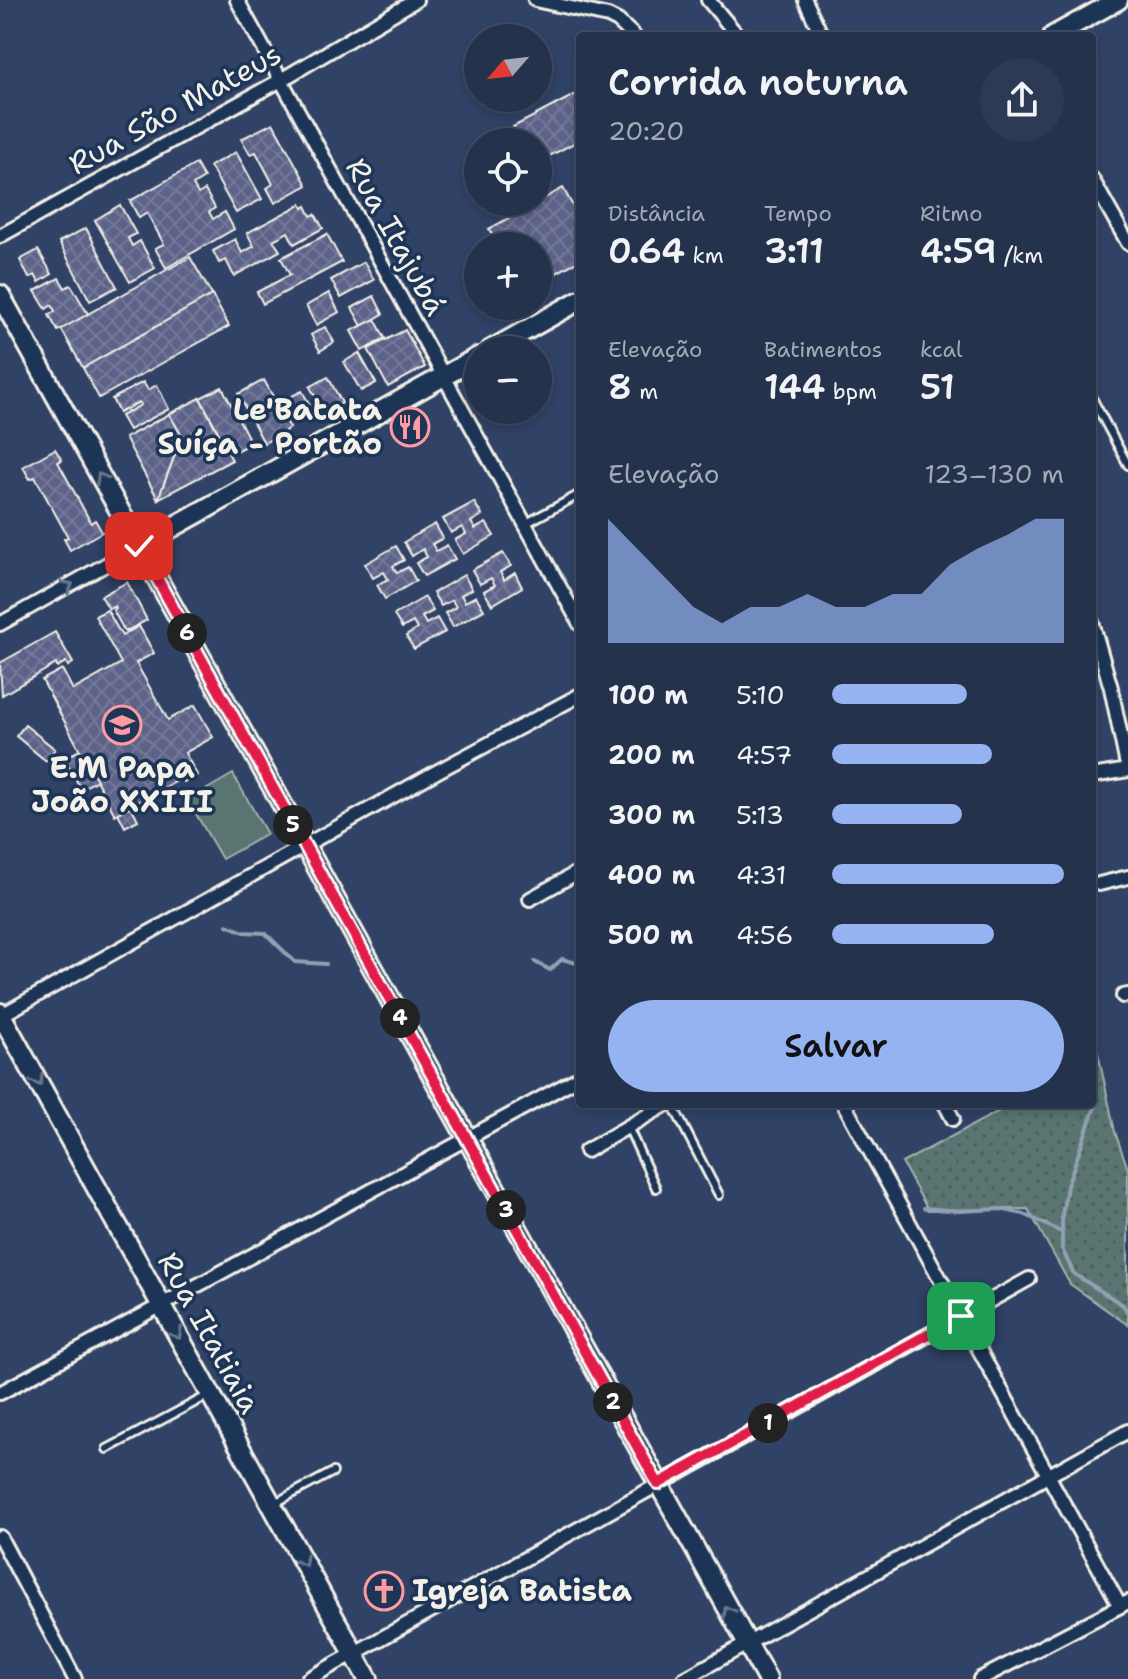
<!DOCTYPE html>
<html lang="pt">
<head>
<meta charset="utf-8">
<style>
  body { margin:0; font-family:"Shantell Sans",sans-serif; background:#2c3a53; color:#f1f3f6; height:100vh; display:flex; flex-direction:column; font-size:30px; white-space:nowrap }
  * { box-sizing:border-box; margin:0 }
  p { font-size:26px; color:#a3aab5 }
  .icon { flex:none; width:44px; height:44px; fill:none; stroke:currentColor; stroke-width:2; stroke-linecap:round; stroke-linejoin:round }
  .map { position:relative; flex:1; overflow:hidden }
  .details { position:absolute; left:576px; top:32px; width:520px; height:1076px; display:flex; flex-direction:column; background:#24324c; border-radius:8px; box-shadow:0 4px 12px #0003,0 0 0 2px #414d64 }
  .details>* { flex:none }
  .needle { width:52px; rotate:242deg }
  .buttons { position:absolute; left:464px; top:24px; display:grid; gap:16px }
  .buttons a { display:grid; place-items:center; width:88px; height:88px; border-radius:50%; background:#24324c; box-shadow:0 4px 12px #0003,0 0 0 2px #414d64; font-size:40px }
  .pin { position:absolute; display:grid; place-items:center; width:68px; height:68px; color:#fff; margin:-34px; border-radius:16px; box-shadow:0 4px 12px #0006 }
  .km { position:absolute; width:40px; height:40px; margin:-20px; border-radius:50%; background:#222; color:#fff; font-size:22px; line-height:40px; text-align:center }
  .round { display:grid; place-items:center; flex:none; width:84px; height:84px; border-radius:42px; background:#2c3a53 }
  .overview { display:flex; align-items:center; justify-content:space-between; height:136px; padding:0 32px }
  h1 { font-size:36px; font-weight:600; line-height:60px }
  .stats { display:grid; grid-template-columns:repeat(3,1fr); gap:12px; height:136px; padding:8px 32px }
  .stats div { display:grid; align-content:center }
  .stats b { font-size:34px; font-weight:600 }
  .stats small { font-size:22px; font-weight:400 }
  .stats p { font-size:22px }
  .chart { height:224px; padding:16px 32px }
  .chart p { display:flex; justify-content:space-between }
  .chart svg { width:100%; height:144px; margin-top:8px; fill:#95b2f1; opacity:.7 }
  .button { display:flex; gap:16px; margin-top:auto; padding:16px 32px }
  .button a { flex:1; height:92px; border-radius:48px; background:#95b2f1; color:#111; font-size:32px; font-weight:600; line-height:92px; text-align:center }
  ul { padding:0 32px; list-style:none; font-size:26px }
  li { display:grid; grid-template-columns:128px 96px 1fr; align-items:center; height:60px }
  li i { height:20px; border-radius:10px; background:#95b2f1 }
  .map>svg:first-child { display:block }
  .park { fill:url(#park-dots); stroke:#a6b2ad; stroke-width:2 }
  .pitch { fill:#597472; stroke:#a6b2ad; stroke-width:2 }
  .lines { fill:none; stroke-linecap:round; stroke-linejoin:round }
  .stream { stroke:#91a1b3; stroke-width:4 }
  .building { fill:url(#building-cross-hatch); stroke:#f4f1e8; stroke-width:2 }
  .lane-casing { stroke:#f4f1e8; stroke-width:12 }
  .street-casing { stroke:#f4f1e8; stroke-width:18 }
  .secondary-casing { stroke:#f4f1e8; stroke-width:24 }
  .lane { stroke:#1d3557; stroke-width:6 }
  .street { stroke:#1d3557; stroke-width:12 }
  .secondary { stroke:#1d3557; stroke-width:18 }
  .oneway { stroke:#68778a }
  .route-casing { stroke:#fff; stroke-width:16 }
  .route { stroke:#e11d48; stroke-width:10 }
  .labels { text-anchor:middle; stroke-width:7; stroke-linejoin:round; paint-order:stroke }
  .street-label { font-size:30px; fill:#f4f1e8; stroke:#1d3557 }
  .poi-label { font-size:30px; font-weight:bold; fill:#f4f1e8; stroke:#1d3557; text-anchor:end }
</style>
</head>
<body>
<div class="map">
<svg width="1128" height="1679" viewBox="0 0 1128 1679">
  <defs>
    <pattern id="park-dots" width="8" height="8" patternUnits="userSpaceOnUse" patternTransform="scale(2)"><rect width="8" height="8" fill="#597472"/><path d="M2 2h.1M6 6h.1" fill="none" stroke="#505c5a" stroke-width="1.8" stroke-linecap="round"/></pattern>
    <pattern id="building-cross-hatch" width="8" height="8" patternUnits="userSpaceOnUse" patternTransform="scale(2)"><rect width="8" height="8" fill="#5c6288"/><path d="M0 0l8 8M0 8l8-8" fill="none" stroke="#747999"/></pattern>
  </defs>
  <rect width="100%" height="100%" fill="#304266"/>
  <filter id="ink" filterUnits="userSpaceOnUse"><feTurbulence type="fractalNoise" baseFrequency=".0125" numOctaves="2"/><feDisplacementMap in="SourceGraphic" scale="16" xChannelSelector="R" yChannelSelector="G"/><feConvolveMatrix kernelMatrix="1 2 1 2 8 2 1 2 1" color-interpolation-filters="sRGB"/></filter>
  <g filter="url(#ink)">
    <path class="park" d="M1092 1025 1115 1132 1128 1169V1325L1070 1284 1028 1209 928 1210 902 1163 1012 1104H1092Z"/>
    <path class="pitch" d="M233 774 267 834 222 859 188 800Z"/>
    <g class="lines">
      <g class="stream">
        <path d="M227 925 244 932 265 933 295 962 326 964"/>
        <path d="M535 962 550 970 562 959 580 964"/>
        <path d="M1092 1084 1097 1101 1067 1186 1062 1215V1249L1074 1274 1123 1305 1128 1313"/>
        <path d="M924 1208 959 1211 1000 1209 1024 1214 1061 1232"/>
      </g>
    </g>
    <g class="building">
      <path d="M580 92V140L538 162V142H522L513 127Z"/>
      <path d="M273 123 307 185 275 203 267 188 273 184 256 152 250 154 241 139Z"/>
      <path d="M236 152 262 199 236 213 210 166Z"/>
      <path d="M196 164 204 178 193 185 198 194 205 190 215 208 209 212 213 219 225 212 234 229 166 268 155 248 164 244 147 213 139 218 130 201Z"/>
      <path d="M563 188 580 219V260L538 283V246H498L489 229Z"/>
      <path d="M301 204 303 208 306 206 311 216 315 214 323 228 294 244 288 232 273 240 280 251 234 276 226 260 219 263 213 251 235 239 242 253 254 246 247 233Z"/>
      <path d="M120 205 136 234 128 238 132 246 140 241 155 268 130 282 95 220Z"/>
      <path d="M86 228 117 287 90 301 59 242Z"/>
      <path d="M327 234 342 262 263 304 257 292 290 275 281 258Z"/>
      <path d="M38 250 52 274 39 282 35 275 29 278 20 260Z"/>
      <path d="M190 257 212 295 83 368 61 329Z"/>
      <path d="M364 262 374 280 341 298 331 280Z"/>
      <path d="M59 278 65 288 71 285 88 314 58 331 49 315 55 311 52 305 46 309 35 291Z"/>
      <path d="M329 293 339 312 316 325 306 306Z"/>
      <path d="M212 295 229 326 99 398 83 368Z"/>
      <path d="M374 296 383 314 362 326 352 308Z"/>
      <path d="M375 319 385 338 362 351 351 331Z"/>
      <path d="M325 327 334 342 320 351 311 335Z"/>
      <path d="M405 330 425 367 388 387 368 349Z"/>
      <path d="M359 353 376 383 361 391 344 362Z"/>
      <path d="M328 377 342 403 324 413 310 387Z"/>
      <path d="M264 380 290 428 264 443 238 394Z"/>
      <path d="M143 382 148 390 157 385 169 409 129 430 121 416 141 405 139 402 119 413 112 399Z"/>
      <path d="M222 387 251 443 230 454 200 398Z"/>
      <path d="M302 391 315 414 301 421 288 398Z"/>
      <path d="M200 398 232 460 158 499 182 436 169 414Z"/>
      <path d="M169 414 182 436 158 499 125 438Z"/>
      <path d="M55 449 62 460 58 462 91 523 95 520 102 532 70 550 64 539 68 537 35 477 30 479 23 467Z"/>
      <path d="M474 502 482 515 471 522 475 529 486 523 494 536 463 554 455 540 466 534 462 527 451 533 443 519Z"/>
      <path d="M435 524 443 538 432 544 436 551 447 545 455 559 424 576 416 563 427 557 423 549 412 556 404 542Z"/>
      <path d="M396 546 404 560 393 566 397 573 408 567 416 581 385 599 377 585 388 579 384 572 373 578 365 564Z"/>
      <path d="M503 553 511 566 500 572 504 580 515 573 522 587 492 605 484 591 495 585 491 578 480 584 472 570Z"/>
      <path d="M464 575 472 589 461 595 465 602 476 596 484 610 453 627 445 613 456 607 452 600 441 606 433 593Z"/>
      <path d="M127 582 147 620 125 632 113 610 116 608 115 606 109 609 101 596Z"/>
      <path d="M425 597 433 611 422 617 426 624 437 618 445 632 414 649 406 636 417 629 413 622 402 628 394 615Z"/>
      <path d="M107 610 122 636 139 626 154 653 136 663 168 720 195 705 213 737 185 753 197 775 184 782 182 778 115 815 42 680 62 669 73 690 121 663 95 616Z"/>
      <path d="M55 632 73 663 68 666 66 662 57 667 56 664 2 695 0 663Z"/>
      <path d="M25 725 55 749 46 761 16 736Z"/>
      <path d="M80 750 97 780 81 789 64 758Z"/>
      <path d="M131 806 138 820 125 827 118 813Z"/>
    </g>
    <g class="lines">
      <defs>
        <g id="lane">
          <path d="M1092 398 1128 465"/>
          <path d="M525 524 580 494"/>
          <path d="M672 1104 719 1195"/>
          <path d="M628 1127 656 1188"/>
          <path d="M107 1449 207 1396"/>
          <path d="M275 1503 333 1472"/>
        </g>
        <g id="street">
          <path d="M237 0 580 624"/>
          <path d="M535 0 608 16 618 21 634 36"/>
          <path d="M708 0 738 36"/>
          <path d="M805 0 822 36"/>
          <path d="M1092 179 1128 243"/>
          <path d="M0 236 281 80 416 0"/>
          <path d="M1092 622 1111 688 1128 770"/>
          <path d="M0 624 139 546"/>
          <path d="M1092 776 1128 770"/>
          <path d="M1099 884 1128 877"/>
          <path d="M530 899 580 871"/>
          <path d="M1123 996 1128 995"/>
          <path d="M0 1016 438 771 580 695"/>
          <path d="M844 1104 1120 1606"/>
          <path d="M945 1104 953 1119"/>
          <path d="M586 1151 667 1104"/>
          <path d="M0 1393 580 1077"/>
          <path d="M0 1537 75 1679"/>
          <path d="M308 1679 1029 1279"/>
          <path d="M684 1679 1128 1431"/>
          <path d="M980 1679 1128 1602"/>
        </g>
        <g id="secondary">
          <path d="M1053 36 1118 0"/>
          <path d="M0 295 767 1679"/>
          <path d="M491 350 580 300"/>
          <path d="M139 546 478 357"/>
          <path d="M0 1013 368 1679"/>
        </g>
      </defs>
      <use href="#lane" class="lane-casing"/>
      <use href="#street" class="street-casing"/>
      <use href="#secondary" class="secondary-casing"/>
      <use href="#lane" class="lane"/>
      <use href="#street" class="street"/>
      <use href="#secondary" class="secondary"/>
    </g>
    <defs><path id="oneway-chevron" d="M-2-3.5L2.5 0L-2 3.5" fill="none" stroke-width="1.6" stroke-linecap="round" stroke-linejoin="round" transform="scale(2)"/></defs>
    <g class="oneway">
      <use href="#oneway-chevron" transform="translate(101 478) rotate(-119)"/>
      <use href="#oneway-chevron" transform="translate(68 586) rotate(-29)"/>
      <use href="#oneway-chevron" transform="translate(38 1081) rotate(61)"/>
      <use href="#oneway-chevron" transform="translate(177 1334) rotate(61)"/>
      <use href="#oneway-chevron" transform="translate(303 1561) rotate(61)"/>
      <use href="#oneway-chevron" transform="translate(728 1611) rotate(-119)"/>
    </g>
  </g>
  <g class="lines" filter="url(#ink)">
    <defs>
      <path id="route" d="M139 546 658 1484 961 1316"/>
    </defs>
    <use href="#route" class="route-casing"/>
    <use href="#route" class="route"/>
  </g>
  <defs>
    <symbol id="restaurant-ring" viewBox="-11 -11 22 22"><circle r="9.5" fill="#1d3557" stroke="#ff9aa2" stroke-width="1.5"/><path d="M-5-6h1v4h1v-4h1v4h1v-4h1v5L-1.5 .5V6h-2V.5L-5-1ZM5-6V6H3V1.5H1.5Q1.5-4 5-6Z" fill="#ff9aa2"/></symbol>
    <symbol id="school-ring" viewBox="-11 -11 22 22"><circle r="9.5" fill="#1d3557" stroke="#ff9aa2" stroke-width="1.5"/><path d="M0-5L7-2L0 1L-7-2ZM-4 1L0 2.5L4 1V4Q0 6-4 4Z" fill="#ff9aa2"/></symbol>
    <symbol id="church-ring" viewBox="-11 -11 22 22"><circle r="9.5" fill="#1d3557" stroke="#ff9aa2" stroke-width="1.5"/><path d="M-1.2-6h2.4v3.5h3.3v2.4h-3.3V6h-2.4V-.1h-3.3v-2.4h3.3Z" fill="#ff9aa2"/></symbol>
  </defs>
  <g fill-rule="evenodd">
    <use href="#restaurant-ring" x="388" y="405" width="44" height="44"/>
    <use href="#school-ring" x="100" y="703" width="44" height="44"/>
    <use href="#church-ring" x="362" y="1569" width="44" height="44"/>
  </g>
  <g class="labels">
    <g class="street-label">
      <text transform="translate(175 109) rotate(-29)" y="10">Rua São Mateus</text>
      <text transform="translate(396 237) rotate(61)" y="10">Rua Itajubá</text>
      <text transform="translate(209 1333) rotate(61)" y="10">Rua Itatiaia</text>
    </g>
    <g class="poi-label">
      <text x="382" y="420">Le'Batata<tspan x="382" dy="34">Suíça - Portão</tspan></text>
      <text x="122" y="778" text-anchor="middle">E.M Papa<tspan x="122" dy="34">João XXIII</tspan></text>
      <text x="412" y="1601" text-anchor="start">Igreja Batista</text>
    </g>
  </g>
</svg>
<div class="buttons">
<a><svg class="needle" viewBox="-14 -14 28 28"><path d="M0-13l5 13h-10z" fill="#e53935"/><path d="M0 13l5-13h-10z" fill="#a3aab5"/></svg></a>
<a><svg class="icon" aria-label="locate" viewBox="0 0 24 24"><circle cx="12" cy="12" r="6"/><path d="M12 2v4M12 18v4M2 12h4M18 12h4"/></svg></a>
<a>+</a>
<a>−</a>
</div>
<div class="pin" style="left:961px;top:1316px;background:#1e9e55"><svg class="icon" aria-label="arrive" viewBox="0 0 24 24"><path d="M6 21V4h12l-3 4 3 4H6"/></svg></div>
<div class="pin" style="left:139px;top:546px;background:#d93025"><svg class="icon" aria-label="check" viewBox="0 0 24 24"><path d="M5 12l5 5 9-10"/></svg></div>
<b class="km" style="left:768px;top:1423px">1</b>
<b class="km" style="left:613px;top:1402px">2</b>
<b class="km" style="left:506px;top:1210px">3</b>
<b class="km" style="left:400px;top:1018px">4</b>
<b class="km" style="left:293px;top:825px">5</b>
<b class="km" style="left:187px;top:633px">6</b>
<section class="details">
<div class="overview"><div><h1>Corrida noturna</h1><p>20:20</p></div><a class="round"><svg class="icon" aria-label="share" viewBox="0 0 24 24"><path d="M12 15V3M7 8l5-5 5 5M5 13v7h14v-7"/></svg></a></div>
<div class="stats">
<div><p>Distância</p><b>0.64<small> km</small></b></div>
<div><p>Tempo</p><b>3:11</b></div>
<div><p>Ritmo</p><b>4:59<small> /km</small></b></div>
</div>
<div class="stats">
<div><p>Elevação</p><b>8<small> m</small></b></div>
<div><p>Batimentos</p><b>144<small> bpm</small></b></div>
<div><p>kcal</p><b>51</b></div>
</div>
<div class="chart"><p><span>Elevação</span>123–130 m</p>
<svg viewBox="0 0 160 44" preserveAspectRatio="none"><path d="M0 44V6L10 15L20 24L30 33L40 38L50 33L60 33L70 29L80 33L90 33L100 29L110 29L120 20L130 15L140 11L150 6L160 6V44z"/></svg>
</div>
<ul>
<li><b>100 m</b>5:10<i style="width:58%"></i></li>
<li><b>200 m</b>4:57<i style="width:69%"></i></li>
<li><b>300 m</b>5:13<i style="width:56%"></i></li>
<li><b>400 m</b>4:31<i style="width:100%"></i></li>
<li><b>500 m</b>4:56<i style="width:70%"></i></li>
</ul>
<div class="button"><a>Salvar</a></div>
</section>
</div>
</body>
</html>
